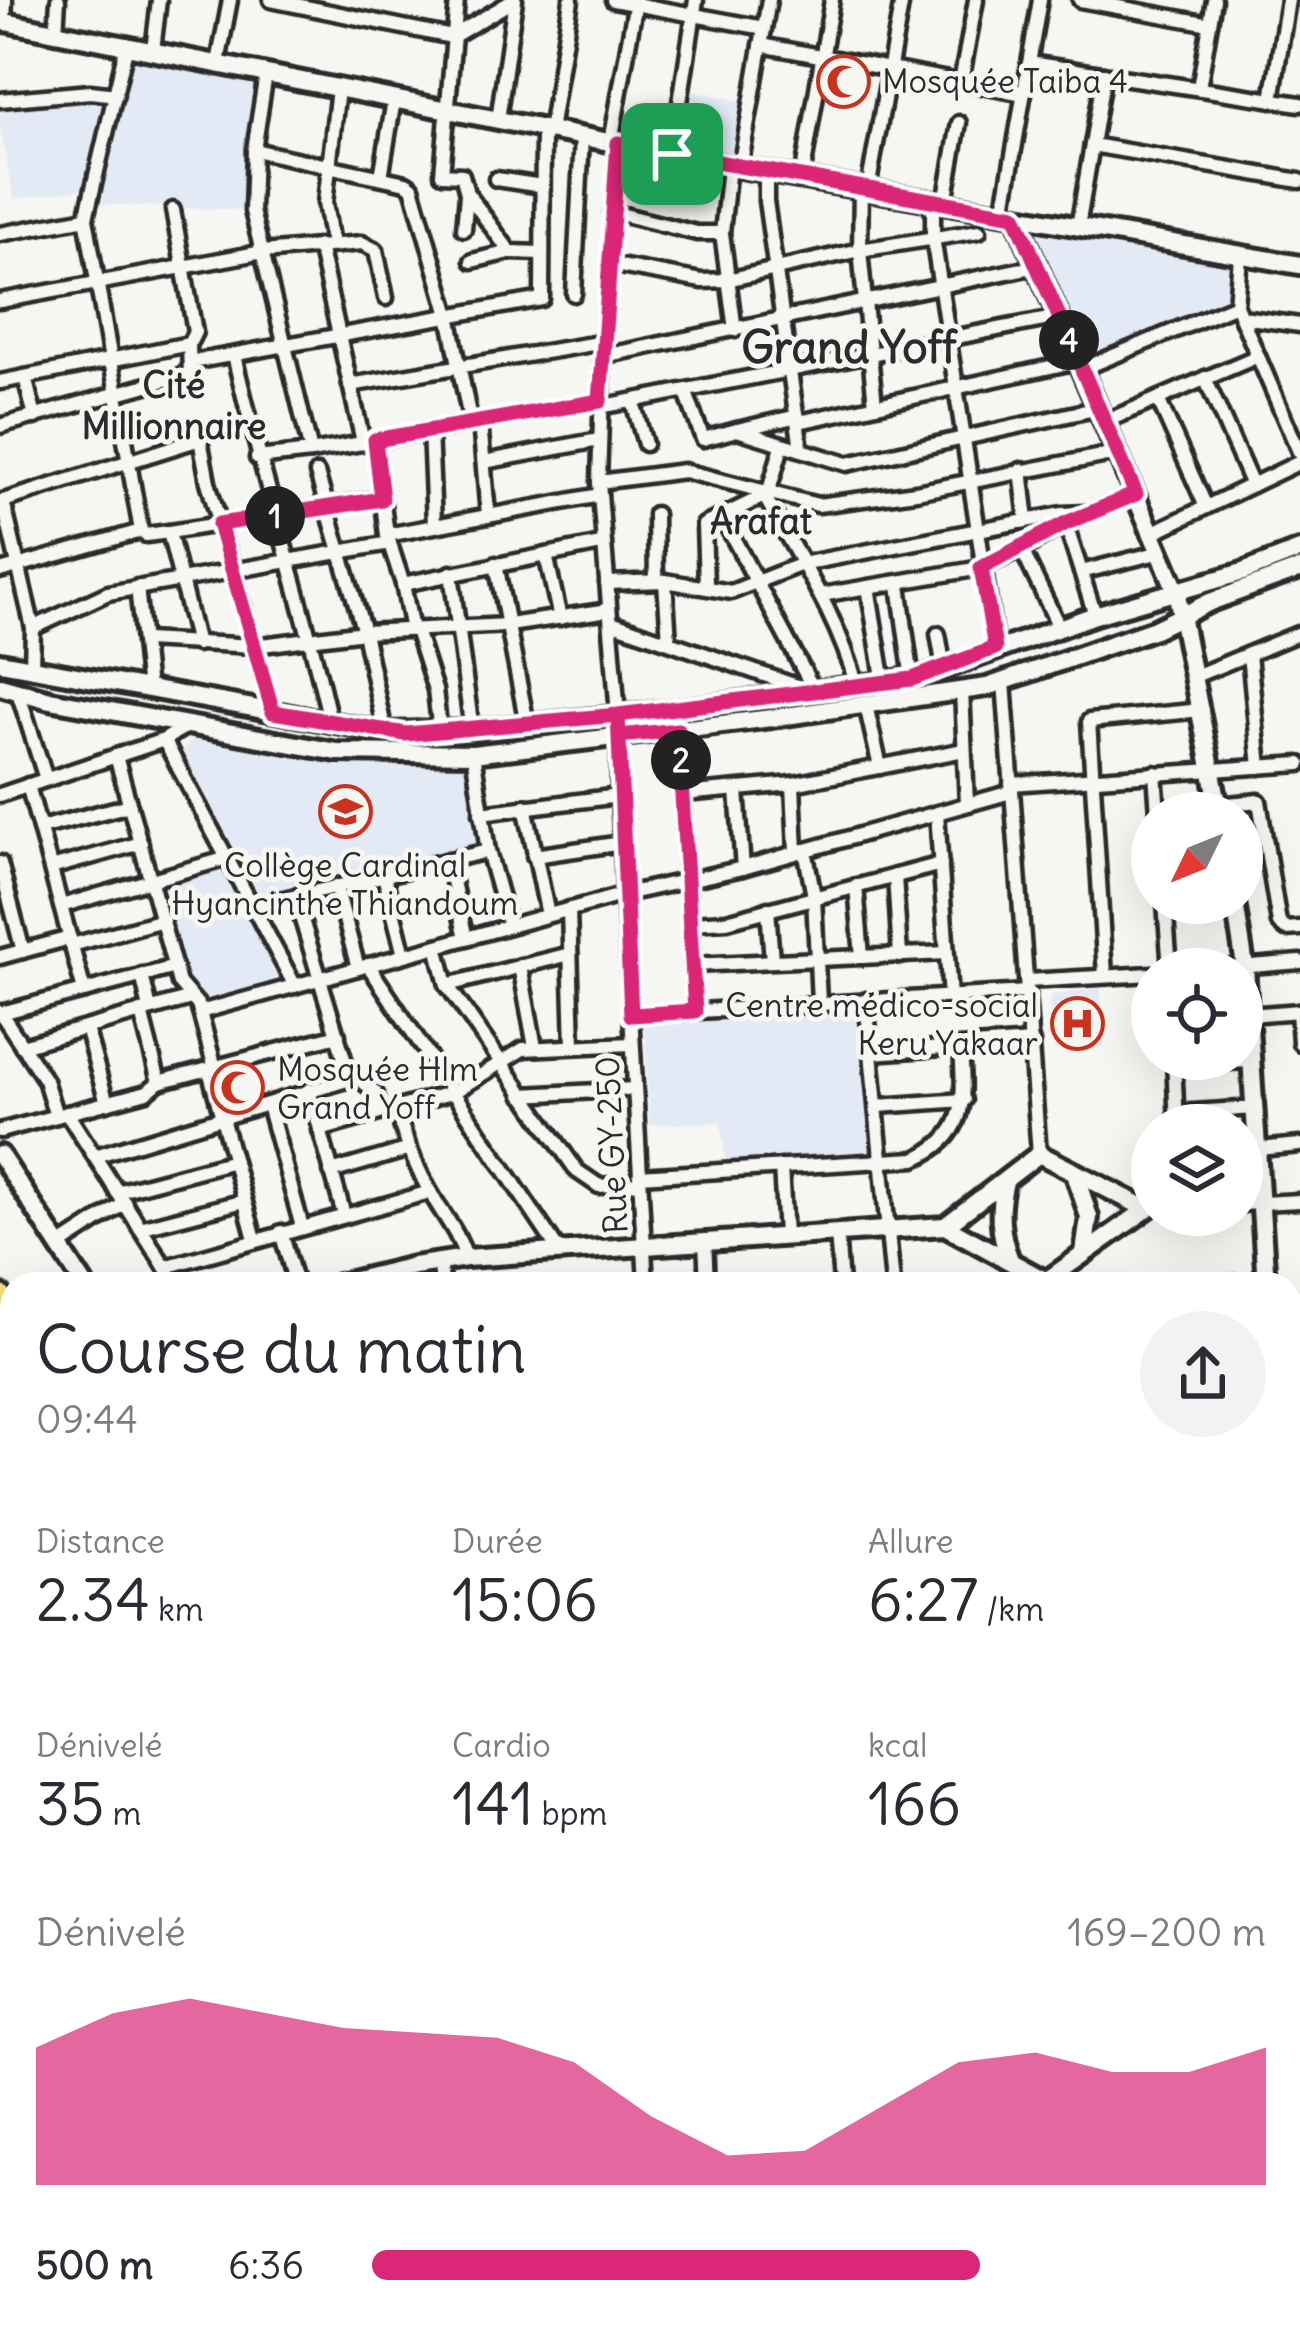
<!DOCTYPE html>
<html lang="fr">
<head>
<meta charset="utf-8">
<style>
  body { margin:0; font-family:Delius,sans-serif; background:#f2f2f3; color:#2b2b33; height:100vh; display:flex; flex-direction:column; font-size:45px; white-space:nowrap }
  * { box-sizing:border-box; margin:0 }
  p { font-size:39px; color:#7c7c81 }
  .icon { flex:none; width:66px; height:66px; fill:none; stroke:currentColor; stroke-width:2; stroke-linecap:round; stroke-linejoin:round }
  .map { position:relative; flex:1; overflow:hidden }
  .panel { position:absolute; left:0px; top:1272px; width:1302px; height:1062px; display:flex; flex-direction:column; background:#fff; border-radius:36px 36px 0 0; box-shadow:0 12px 48px #0002 }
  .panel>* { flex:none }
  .needle { width:78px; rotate:227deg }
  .fabs { position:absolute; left:1131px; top:792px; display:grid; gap:24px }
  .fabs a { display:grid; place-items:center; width:132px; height:132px; border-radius:50%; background:#fff; box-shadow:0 12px 48px #0002; font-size:60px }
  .pin { position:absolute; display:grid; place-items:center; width:102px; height:102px; color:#fff; margin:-51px; border-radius:24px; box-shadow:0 6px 18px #0006 }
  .km { position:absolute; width:60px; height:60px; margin:-30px; border-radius:50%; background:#222; color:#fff; font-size:33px; line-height:60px; text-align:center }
  .round { display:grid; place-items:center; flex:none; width:126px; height:126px; border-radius:63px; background:#f2f2f3 }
  .head { display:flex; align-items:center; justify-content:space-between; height:204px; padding:0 36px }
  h1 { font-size:66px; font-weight:600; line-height:90px }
  .stats { display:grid; grid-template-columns:repeat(3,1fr); gap:18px; height:204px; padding:12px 36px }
  .stats div { display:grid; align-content:center }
  .stats b { font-size:60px; font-weight:600 }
  .stats small { font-size:33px; font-weight:400 }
  .stats p { font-size:33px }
  .chart { height:336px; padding:24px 36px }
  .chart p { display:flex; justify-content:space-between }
  .chart svg { width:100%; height:216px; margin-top:12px; fill:#db2777; opacity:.7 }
  ul { padding:0 36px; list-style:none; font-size:39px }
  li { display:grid; grid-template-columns:192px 144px 1fr; align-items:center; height:90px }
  li i { height:30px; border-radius:15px; background:#db2777 }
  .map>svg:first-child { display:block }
  .built { fill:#e3eaf5 }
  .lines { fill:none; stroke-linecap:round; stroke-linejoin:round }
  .street-casing { stroke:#2b2b2b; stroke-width:21 }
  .secondary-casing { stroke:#2b2b2b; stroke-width:26 }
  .highway-casing { stroke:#2b2b2b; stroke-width:30 }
  .street { stroke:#f6f6f2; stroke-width:12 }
  .secondary { stroke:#f6f6f2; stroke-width:16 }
  .highway { stroke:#f7e281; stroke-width:21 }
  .route-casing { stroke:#fff; stroke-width:24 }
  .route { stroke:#db2777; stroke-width:15 }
  .labels { text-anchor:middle; stroke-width:10; stroke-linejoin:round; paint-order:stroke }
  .poi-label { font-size:33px; fill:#2b2b2b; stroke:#f6f6f2; text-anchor:start }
  .street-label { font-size:33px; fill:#2b2b2b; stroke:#f6f6f2 }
  .neighbourhood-label { font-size:36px; font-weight:bold; fill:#2b2b2b; stroke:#f6f6f2 }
  .district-label { font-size:45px; font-weight:bold; fill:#2b2b2b; stroke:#f6f6f2 }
</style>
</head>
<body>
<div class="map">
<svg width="1300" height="2334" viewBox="0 0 1300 2334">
  <rect width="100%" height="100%" fill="#f6f6f2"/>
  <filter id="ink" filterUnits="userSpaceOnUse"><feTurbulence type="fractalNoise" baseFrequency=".00833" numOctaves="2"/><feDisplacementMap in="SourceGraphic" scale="24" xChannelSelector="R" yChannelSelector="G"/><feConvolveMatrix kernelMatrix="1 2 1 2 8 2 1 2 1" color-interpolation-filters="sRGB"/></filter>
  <g filter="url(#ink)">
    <g class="built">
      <path d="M125 56 258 80 243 210 94 204Z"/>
      <path d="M690 91 747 102 737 157 682 147Z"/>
      <path d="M97 95 109 99 87 188 14 199 0 127V103Z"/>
      <path d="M1030 229 1231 264 1228 296 1088 357Z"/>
      <path d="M193 738 365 763 466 764 483 849 262 899 182 751Z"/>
      <path d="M226 861 291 984 202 1009 188 993 155 884Z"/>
      <path d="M1100 988 1105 1047 1055 1051 1049 1002 1052 995Z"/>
      <path d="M864 1010 877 1158 726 1164 721 1122 650 1125 644 1019Z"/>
      <path d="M12 1472V1757L0 1736V1482Z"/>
    </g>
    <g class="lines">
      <defs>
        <g id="street">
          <path d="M271 0 452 37 514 0"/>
          <path d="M457 0 442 174 462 175 467 193 510 252 542 253"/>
          <path d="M613 0 764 28"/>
          <path d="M1080 0 1210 24"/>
          <path d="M4 22 5 0"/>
          <path d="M56 32 58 0"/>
          <path d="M127 44 86 218 141 531 146 535 169 532 382 498"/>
          <path d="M761 45 1024 94"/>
          <path d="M153 50 159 0"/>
          <path d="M218 63 230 0"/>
          <path d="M1029 63 1300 104"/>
          <path d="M266 74 254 150 252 211 311 452"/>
          <path d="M961 82 976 0"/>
          <path d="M1199 88 1214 0"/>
          <path d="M0 100 90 92 116 95"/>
          <path d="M1272 100 1288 0"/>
          <path d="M498 120 515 0"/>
          <path d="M550 131 571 0"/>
          <path d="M611 142 636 1"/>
          <path d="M618 143 603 356 599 482 618 715 619 796 646 1284"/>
          <path d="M1092 145 1300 181"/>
          <path d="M254 150 406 183 412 187 449 315 471 424"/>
          <path d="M672 154 696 0"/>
          <path d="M729 166 722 233 735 330"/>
          <path d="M740 168 769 0"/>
          <path d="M766 172V201L801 449"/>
          <path d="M381 177 394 100"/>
          <path d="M802 178 832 0"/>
          <path d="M496 179 542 186"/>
          <path d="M861 188 860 250 875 405"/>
          <path d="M868 189 902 0"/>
          <path d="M933 200V237L996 648"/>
          <path d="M945 202 959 123"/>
          <path d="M612 212 697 233H722"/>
          <path d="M1003 213 1040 0"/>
          <path d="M1078 227 1104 74"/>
          <path d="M464 229 467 194"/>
          <path d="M0 234 86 218"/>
          <path d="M332 244 325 203 338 88"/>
          <path d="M319 246 363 442"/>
          <path d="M1240 257 1236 305 1300 454"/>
          <path d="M472 261 510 252"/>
          <path d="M609 264 702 281 727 280 860 250 979 231"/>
          <path d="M574 294 582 137"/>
          <path d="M0 301 263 252 362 243 376 250 386 298"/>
          <path d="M1242 317 1300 325"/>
          <path d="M234 355C262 478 302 597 330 721"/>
          <path d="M603 356 1037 266"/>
          <path d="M192 362 542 299 543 129"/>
          <path d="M1082 369 1236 305"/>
          <path d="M25 377 35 417"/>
          <path d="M1205 378 1252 485"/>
          <path d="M0 382 189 344"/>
          <path d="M350 385 604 342"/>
          <path d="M686 393 703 439 737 430 847 464 1099 408"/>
          <path d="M1158 399 1206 507"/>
          <path d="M633 402 645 444"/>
          <path d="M600 407 1059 317"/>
          <path d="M480 422 488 515"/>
          <path d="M799 422 1078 361"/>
          <path d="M1104 422 1258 356"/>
          <path d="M0 426 190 373 189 344 195 332 173 210"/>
          <path d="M430 430 434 524"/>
          <path d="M737 430 798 416"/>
          <path d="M375 440 387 535 403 584 412 630"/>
          <path d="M257 458 311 452 600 401"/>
          <path d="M484 462 599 440"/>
          <path d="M1021 470 1027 520"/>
          <path d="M317 473 364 632 385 732"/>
          <path d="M599 482 684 471 818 505 916 492 1118 453"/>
          <path d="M765 497C799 559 839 618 857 687"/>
          <path d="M3 501 33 628 32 667"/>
          <path d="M0 502 200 439 208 482 273 712"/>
          <path d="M655 514 656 581"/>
          <path d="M722 517 815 692"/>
          <path d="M1064 519 1095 615"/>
          <path d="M169 532 197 644"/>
          <path d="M1152 533 1300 462"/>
          <path d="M387 535 600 495"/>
          <path d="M1022 550 1059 627"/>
          <path d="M546 555 560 618"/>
          <path d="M496 564 527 724"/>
          <path d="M0 571 141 531"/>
          <path d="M1081 572 1161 552"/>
          <path d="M451 573 472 730"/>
          <path d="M665 581 669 641"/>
          <path d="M607 583 665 581 731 592 802 564 1062 514 1087 513"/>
          <path d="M403 584 601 544"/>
          <path d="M706 585 704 525 768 494 782 446"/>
          <path d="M899 585 912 679"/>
          <path d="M137 587 148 689"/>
          <path d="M868 587 884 683"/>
          <path d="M821 595 981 568 1022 550 1066 523 1135 494"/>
          <path d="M611 622 808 690"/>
          <path d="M33 628 108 593 390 543"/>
          <path d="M416 630 435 690 440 733"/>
          <path d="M938 634 944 668"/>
          <path d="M145 640 254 646 364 632 509 625 609 610"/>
          <path d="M1249 654 1260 767"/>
          <path d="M1195 676 1300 633"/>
          <path d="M1004 682 1039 1154"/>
          <path d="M17 689 46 779"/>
          <path d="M962 690 967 804"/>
          <path d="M866 705 880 767"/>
          <path d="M678 730 695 1011"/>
          <path d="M164 740 295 986"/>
          <path d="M473 754 488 851 509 926"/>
          <path d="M116 756 179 983 198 1005 215 1068"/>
          <path d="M1155 773 1158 813"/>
          <path d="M793 784 796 852"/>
          <path d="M1011 784 1300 764"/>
          <path d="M28 785 84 991"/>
          <path d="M737 791 743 868"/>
          <path d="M684 794 793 784 964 750"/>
          <path d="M0 795 164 740 188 725"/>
          <path d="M1218 805 1259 801 1279 923 1286 929 1300 928"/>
          <path d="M525 806 548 915"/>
          <path d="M481 813 619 796"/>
          <path d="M937 813 950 998"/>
          <path d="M40 828 130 805"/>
          <path d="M805 850 814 896 819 1003"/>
          <path d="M534 856 622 843"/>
          <path d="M448 860 466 938"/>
          <path d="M0 863 23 951"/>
          <path d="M51 868 141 843"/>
          <path d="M384 875 404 955"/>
          <path d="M895 876 900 956"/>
          <path d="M336 886 358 968"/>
          <path d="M856 886 862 957"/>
          <path d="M295 897 350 1078"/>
          <path d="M1165 903 1170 969"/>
          <path d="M61 906 228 858"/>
          <path d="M254 906 488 851"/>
          <path d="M569 909 573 1046"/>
          <path d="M768 909 772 960"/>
          <path d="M690 923 727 921 941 864"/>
          <path d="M72 945 163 920"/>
          <path d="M437 946 447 985 577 1171 599 1186 639 1183"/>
          <path d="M0 957 70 938"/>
          <path d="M368 965 559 1251"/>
          <path d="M693 965 946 953"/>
          <path d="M520 966 535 1047"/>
          <path d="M1215 969 1300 962"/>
          <path d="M142 975 150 1009"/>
          <path d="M1105 975 1089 721 1202 710"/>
          <path d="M1027 981 1152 974"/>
          <path d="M447 985 570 954"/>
          <path d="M866 1000 893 1284"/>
          <path d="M1298 1011 1300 1043"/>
          <path d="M0 1012 45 1080 56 1116"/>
          <path d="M141 1012 159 1082"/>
          <path d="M200 1012 625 894 743 868 1011 792"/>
          <path d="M1 1013 175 967"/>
          <path d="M631 1015 1027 992"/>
          <path d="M1248 1015 1300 1011"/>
          <path d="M86 1028 107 1103"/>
          <path d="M22 1046 191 998"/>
          <path d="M871 1053 1032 1042"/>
          <path d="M1174 1060 1177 1125"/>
          <path d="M1174 1064 1252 1061"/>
          <path d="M209 1070 255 1239"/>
          <path d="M309 1090 344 1215"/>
          <path d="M522 1095 635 1089"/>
          <path d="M268 1105 302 1227"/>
          <path d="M878 1106 964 1100"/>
          <path d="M396 1107C403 1136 415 1164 429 1190 442 1214 458 1231 466 1258"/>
          <path d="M67 1113 176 1284"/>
          <path d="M1177 1113 1256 1108"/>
          <path d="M320 1130 454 1092 523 1049 632 1044"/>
          <path d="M0 1131 147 1092 159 1082 338 1035"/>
          <path d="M1259 1149 1300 1145"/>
          <path d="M95 1156 357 1077 375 1092 381 1111"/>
          <path d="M781 1167 785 1235"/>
          <path d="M331 1172 410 1149"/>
          <path d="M639 1176 915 1159C969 1135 964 1099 961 1048"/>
          <path d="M117 1192 234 1161"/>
          <path d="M1242 1204 1300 1201"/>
          <path d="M140 1228 244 1201"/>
          <path d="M281 1232 296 1284"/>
          <path d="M837 1233 841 1284"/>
          <path d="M705 1240 707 1284"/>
          <path d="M59 1246 125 1203"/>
          <path d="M438 1261 443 1284"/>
          <path d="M165 1267 430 1192"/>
          <path d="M1221 1284 1266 1281"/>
          <path d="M1290 1340 1300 1339"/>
          <path d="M0 1368 12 1367"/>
          <path d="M1290 1396 1300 1395"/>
          <path d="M1290 1455H1300"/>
          <path d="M1290 1528 1300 1527"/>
          <path d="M0 1768 12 1789"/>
          <path d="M0 1865 12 1854"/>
          <path d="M1290 1880 1300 1845 1295 1701"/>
          <path d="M0 1895 12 1907"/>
          <path d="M0 1937 12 1925"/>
          <path d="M1290 1965 1300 1968"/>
          <path d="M0 1985 12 1998"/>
          <path d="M0 2025 12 2013"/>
          <path d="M1290 2025 1300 2029"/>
          <path d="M0 2106 12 2095"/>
          <path d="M254 2322 288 2334"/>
          <path d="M367 2322 374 2334"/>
          <path d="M603 2322 604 2334"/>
          <path d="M781 2322V2334"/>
          <path d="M312 2334 317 2322"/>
          <path d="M338 2334 353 2322"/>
          <path d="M429 2334 435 2322"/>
          <path d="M491 2334 493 2322"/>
        </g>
        <g id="secondary">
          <path d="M0 21 740 168 1300 265"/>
          <path d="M1015 215 1176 590 1220 813"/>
          <path d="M0 662 385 732 472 730 676 710 925 676 1095 615 1243 572 1300 550"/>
          <path d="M0 686 50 700 337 752 473 754 772 718 987 687 1155 629 1210 602 1300 569"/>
          <path d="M1235 903 1245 966 1266 1284"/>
          <path d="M0 1155 84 1284"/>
          <path d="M1075 1174 1089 1217 1084 1253"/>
          <path d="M1005 1181C998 1210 999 1232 1010 1260"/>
          <path d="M339 1284 414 1266 466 1258 945 1226 1046 1281 1147 1209 1039 1154 945 1226"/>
          <path d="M1290 1622 1295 1701"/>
        </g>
        <g id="highway">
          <path d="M0 1296 12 1314"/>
          <path d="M0 1328 12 1346"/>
          <path d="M563 2322 565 2334"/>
          <path d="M587 2322 589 2334"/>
          <path d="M522 2334 525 2322"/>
        </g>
      </defs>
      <use href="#street" class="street-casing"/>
      <use href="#secondary" class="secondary-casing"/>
      <use href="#highway" class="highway-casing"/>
      <use href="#street" class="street"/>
      <use href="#secondary" class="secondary"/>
      <use href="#highway" class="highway"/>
    </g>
  </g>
  <g class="lines" filter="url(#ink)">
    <defs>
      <path id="route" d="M672 154 618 143 600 401 375 440 382 499 219 524 273 712 406 734 618 715 619 736 678 730 695 1011 631 1015 618 715 912 679 995 648 981 568 1066 523 1136 494 1015 215 672 154"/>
    </defs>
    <use href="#route" class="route-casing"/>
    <use href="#route" class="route"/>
  </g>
  <defs>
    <symbol id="mosque-ring" viewBox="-11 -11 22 22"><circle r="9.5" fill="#f6f6f2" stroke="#c8321e" stroke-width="1.5"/><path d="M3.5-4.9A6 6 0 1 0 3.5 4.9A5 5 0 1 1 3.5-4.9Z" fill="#c8321e"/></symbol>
    <symbol id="university-ring" viewBox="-11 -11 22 22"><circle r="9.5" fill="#f6f6f2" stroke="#c8321e" stroke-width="1.5"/><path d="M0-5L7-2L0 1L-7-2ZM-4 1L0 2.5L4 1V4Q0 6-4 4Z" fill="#c8321e"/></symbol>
    <symbol id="hospital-ring" viewBox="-11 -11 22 22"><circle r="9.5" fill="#f6f6f2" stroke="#c8321e" stroke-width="1.5"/><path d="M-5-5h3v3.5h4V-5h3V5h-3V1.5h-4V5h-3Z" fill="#c8321e"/></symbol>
  </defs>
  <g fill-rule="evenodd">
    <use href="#mosque-ring" x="814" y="52" width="59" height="59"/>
    <use href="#university-ring" x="316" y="782" width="59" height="59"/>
    <use href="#hospital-ring" x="1048" y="994" width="59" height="59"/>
    <use href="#mosque-ring" x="208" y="1058" width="59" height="59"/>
  </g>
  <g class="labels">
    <g class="poi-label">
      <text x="882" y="93">Mosquée Taiba 4</text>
      <text x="345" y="877" text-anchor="middle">Collège Cardinal<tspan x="345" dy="38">Hyancinthe Thiandoum</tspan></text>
      <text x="1038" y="1017" text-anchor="end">Centre médico-social<tspan x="1038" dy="38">Keru Yakaar</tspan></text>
      <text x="277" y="1081">Mosquée Hlm<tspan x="277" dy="38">Grand Yoff</tspan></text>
    </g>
    <g class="street-label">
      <text transform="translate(611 1145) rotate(-93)" y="12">Rue GY-250</text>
    </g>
    <g class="neighbourhood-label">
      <text x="174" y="398">Cité<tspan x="174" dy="41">Millionnaire</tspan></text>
      <text x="761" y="534">Arafat</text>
    </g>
    <g class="district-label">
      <text x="849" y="363">Grand Yoff</text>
    </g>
  </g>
</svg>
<div class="fabs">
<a><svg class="needle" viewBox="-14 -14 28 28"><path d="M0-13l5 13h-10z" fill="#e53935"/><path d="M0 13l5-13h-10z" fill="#7c7c81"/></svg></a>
<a><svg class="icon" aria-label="locate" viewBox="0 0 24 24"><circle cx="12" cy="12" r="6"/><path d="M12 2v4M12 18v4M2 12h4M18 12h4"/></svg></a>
<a><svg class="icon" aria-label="layers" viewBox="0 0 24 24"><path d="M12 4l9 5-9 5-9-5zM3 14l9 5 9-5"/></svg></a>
</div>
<div class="pin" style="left:672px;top:154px;background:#1e9e55"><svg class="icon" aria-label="arrive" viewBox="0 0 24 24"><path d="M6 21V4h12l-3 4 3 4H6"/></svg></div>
<b class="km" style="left:275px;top:516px">1</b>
<b class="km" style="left:681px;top:760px">2</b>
<b class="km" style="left:1069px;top:340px">4</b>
<section class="panel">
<div class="head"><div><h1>Course du matin</h1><p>09:44</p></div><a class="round"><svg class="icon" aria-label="share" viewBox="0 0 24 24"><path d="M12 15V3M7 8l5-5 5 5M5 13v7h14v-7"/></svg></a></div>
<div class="stats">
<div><p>Distance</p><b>2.34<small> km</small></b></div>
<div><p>Durée</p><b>15:06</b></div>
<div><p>Allure</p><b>6:27<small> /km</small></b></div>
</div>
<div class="stats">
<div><p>Dénivelé</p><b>35<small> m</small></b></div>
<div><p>Cardio</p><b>141<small> bpm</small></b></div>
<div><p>kcal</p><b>166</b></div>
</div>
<div class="chart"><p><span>Dénivelé</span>169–200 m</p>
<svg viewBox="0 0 160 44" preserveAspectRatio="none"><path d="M0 44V16L10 9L20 6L30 9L40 12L50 13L60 14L70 19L80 30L90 38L100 37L110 28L120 19L130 17L140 21L150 21L160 16V44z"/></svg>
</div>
<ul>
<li><b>500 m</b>6:36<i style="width:68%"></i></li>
</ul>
</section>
</div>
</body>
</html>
